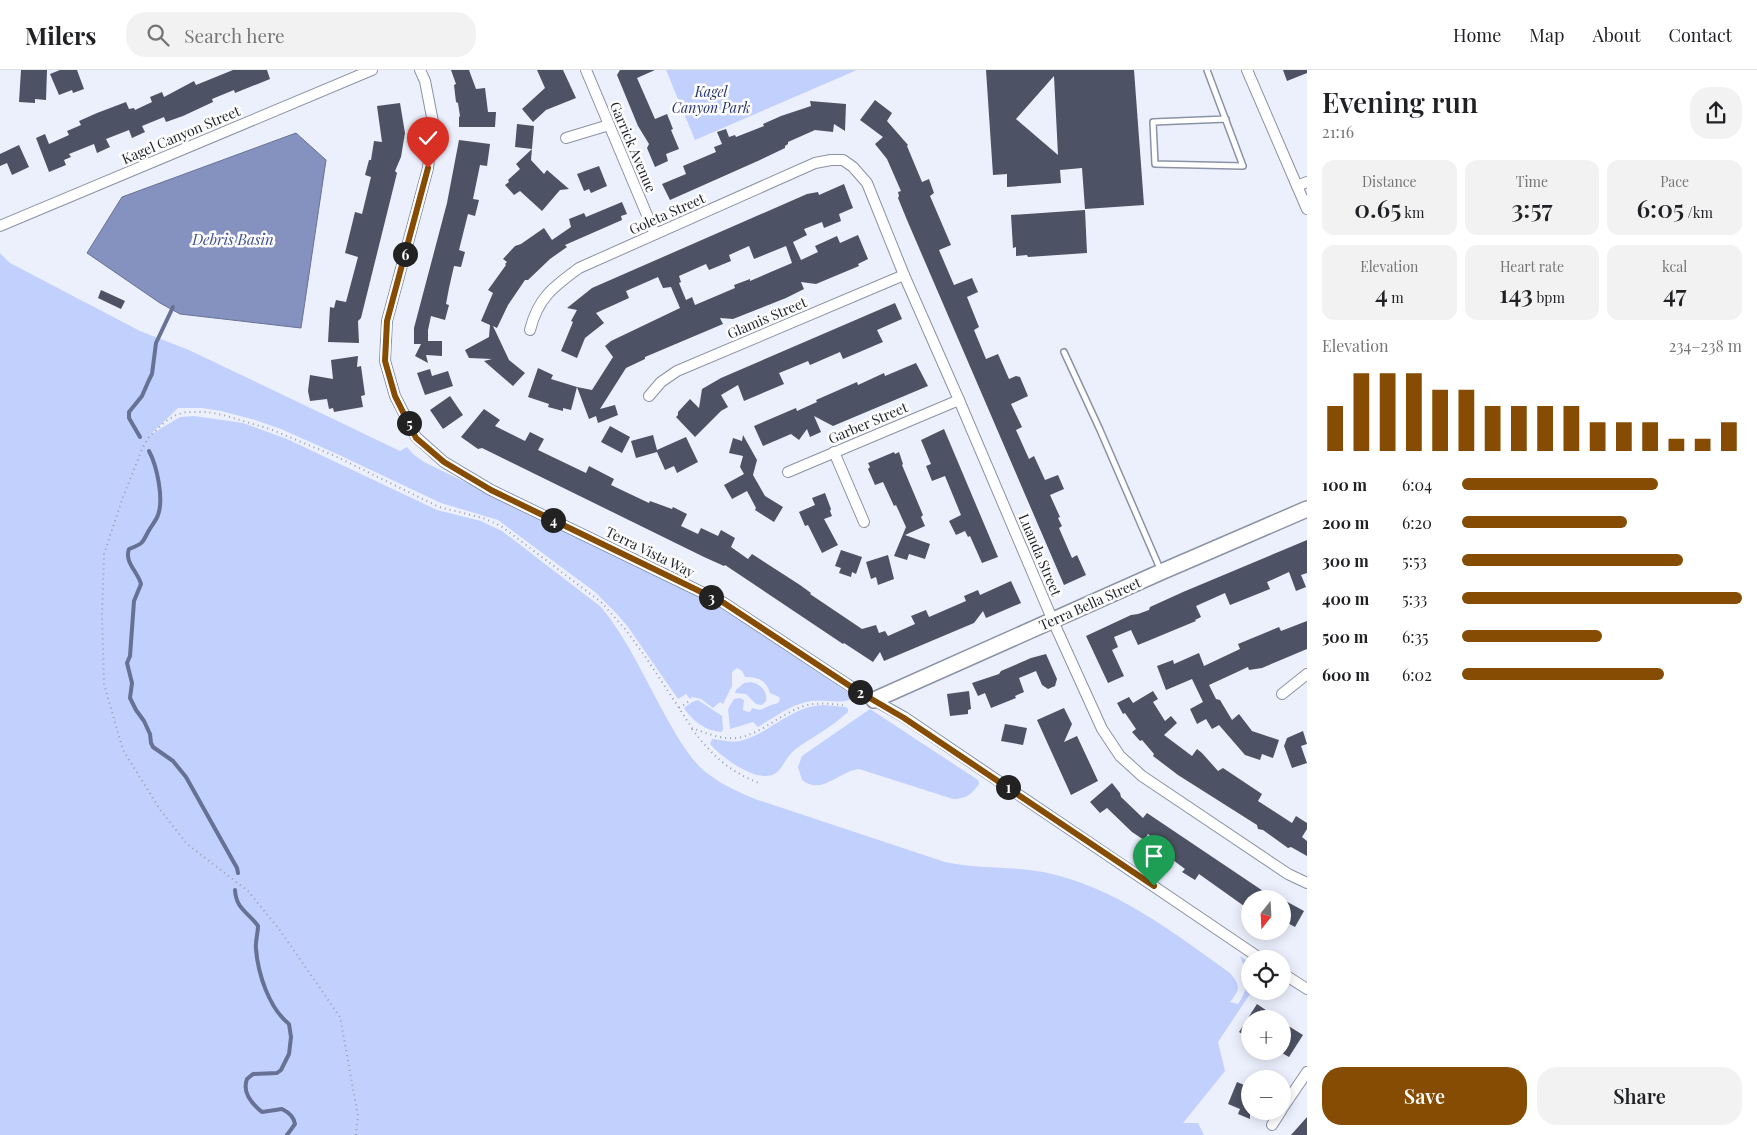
<!DOCTYPE html>
<html lang="en">
<head>
<meta charset="utf-8">
<style>
  body { margin:0; font-family:"Playfair Display",serif; background:#f2f2f2; color:#202124; height:100vh; display:flex; flex-direction:column; font-size:19px; white-space:nowrap }
  * { box-sizing:border-box; margin:0 }
  p { font-size:16px; color:#757577 }
  .icon { flex:none; width:28px; height:28px; fill:none; stroke:currentColor; stroke-width:2; stroke-linecap:round; stroke-linejoin:round }
  .map { position:relative; flex:1; overflow:hidden }
  .details { display:flex; flex-direction:column; background:#fff; width:450px }
  .details>* { flex:none }
  .needle { width:32px; rotate:198deg }
  .tools { position:absolute; left:1241px; top:820px; display:grid; gap:10px }
  .tools a { display:grid; place-items:center; width:50px; height:50px; border-radius:50%; background:#fff; box-shadow:0 2px 12px #0003; font-size:25px }
  .pin { position:absolute; display:grid; place-items:center; width:42px; height:42px; color:#fff; margin:-51px -21px; border-radius:50% 50% 50% 0; rotate:-45deg; box-shadow:0 0 5px #0007 }
  .pin .icon { rotate:45deg }
  .km { position:absolute; width:25px; height:25px; margin:-12px; border-radius:50%; background:#222; color:#fff; font-size:14px; line-height:25px; text-align:center }
  .round { display:grid; place-items:center; flex:none; width:52px; height:52px; border-radius:20px; background:#f2f2f2 }
  .head { display:flex; align-items:center; justify-content:space-between; height:85px; padding:0 15px }
  h1 { font-size:28px; font-weight:600; line-height:38px }
  .figures { display:grid; grid-template-columns:repeat(3,1fr); gap:8px; height:85px; padding:5px 15px }
  .figures div { display:grid; align-content:center; border-radius:12px; background:#f2f2f2; text-align:center }
  .figures b { font-size:25px; font-weight:600 }
  .figures small { font-size:14px; font-weight:400 }
  .figures p { font-size:14px }
  .chart { height:140px; padding:10px 15px }
  .chart p { display:flex; justify-content:space-between }
  .chart svg { width:100%; height:90px; margin-top:5px; stroke:#864c03; stroke-width:6 }
  .button { display:flex; gap:10px; margin-top:auto; padding:10px 15px }
  .button a { flex:1; height:58px; border-radius:20px; background:#864c03; color:#fff; font-size:20px; font-weight:600; line-height:58px; text-align:center }
  .button a+a { background:#f2f2f2; color:#202124 }
  ul { padding:0 15px; list-style:none; font-size:16px }
  li { display:grid; grid-template-columns:80px 60px 1fr; align-items:center; height:38px }
  li i { height:12px; border-radius:6px; background:#864c03 }
  header { display:flex; align-items:center; gap:30px; box-sizing:border-box; height:70px; padding:0 25px; background:#fff; border-bottom:1px solid #e0e0e0 }
  header strong { font-size:24px }
  nav { display:flex; gap:28px; margin-inline-start:auto; font-size:18px }
  .search { width:350px; height:45px; background:#f2f2f2; display:flex; align-items:center; gap:12px; box-sizing:border-box; padding:0 18px; border-radius:20px; color:#757577; font-size:19px }
  main { display:flex; flex:1; min-height:0 }
  .map>svg:first-child { display:block }
  .green { fill:#c2d0fe }
  .water { fill:#8592bf; stroke:#677193 }
  .lines { fill:none; stroke-linecap:round; stroke-linejoin:round }
  .stream { stroke:#677193; stroke-width:4 }
  .building { fill:#4d5264; fill-rule:evenodd }
  .lane-casing { stroke:#8b92a5; stroke-width:8 }
  .street-casing { stroke:#8b92a5; stroke-width:12 }
  .secondary-casing { stroke:#8b92a5; stroke-width:18 }
  .path { stroke:#9b9faa; stroke-width:2; stroke-dasharray:1 4; stroke-linecap:butt }
  .lane { stroke:#fff; stroke-width:5 }
  .street { stroke:#fff; stroke-width:10 }
  .secondary { stroke:#fff; stroke-width:15 }
  .route-casing { stroke:#fff; stroke-width:10 }
  .route { stroke:#864c03; stroke-width:6 }
  .labels { text-anchor:middle; stroke-width:5; stroke-linejoin:round; paint-order:stroke }
  .park-label { font-size:14px; font-style:italic; fill:#28336b; stroke:#fdfdfd }
  .street-label { font-size:14px; fill:#21242b; stroke:#fdfdfd }
  .water-label { font-size:15px; font-style:italic; fill:#42508b; stroke:#fdfdfd }
</style>
</head>
<body>
<header>
<strong>Milers</strong>
<div class="search"><svg class="icon" aria-label="search" viewBox="0 0 24 24"><circle cx="10" cy="10" r="6"/><path d="M15 15l6 6"/></svg>Search here</div>
<nav><a>Home</a><a>Map</a><a>About</a><a>Contact</a></nav>
</header>
<main>
<div class="map">
<svg width="1307" height="1065" viewBox="0 0 1307 1065">
  <rect width="100%" height="100%" fill="#ecf0fd"/>
  <g class="green">
    <path d="M666 0H857L695 70Z"/>
    <path d="M0 183 10 193 140 261 189 280 400 381 407 377 413 384 424 392 699 526 733 545 855 627C843 636 822 628 806 632 789 636 773 648 758 657L753 652 730 659 728 639 734 629 740 628 744 630 743 640 748 642 751 641 752 638 760 640 771 635 778 633 780 630 779 627 770 623C766 610 758 607 745 607L742 601 737 598 732 602V616L723 634 720 632 713 638 701 629 692 627 690 629 686 624 678 629 628 557 617 544 595 522 498 450 441 433 337 384 281 359 255 350 221 341 202 338H178L150 365 180 347 194 346 243 353 287 369 437 440 481 451 491 456 502 461 601 537C627 568 645 609 665 645 675 663 685 681 699 696 714 711 736 721 755 729L945 792C977 799 1010 796 1043 802 1114 816 1173 862 1230 903 1241 916 1240 920 1230 932L1238 934C1250 916 1248 905 1240 886L1250 893V921H1252L1218 972 1225 1001 1183 1053H1198L1204 1065H0Z"/>
    <path d="M751 612C760 614 768 621 766 631L762 635 756 634 746 624 735 623 736 620 744 613Z"/>
    <path d="M698 630 722 646 723 659 722 662C706 661 692 651 684 638L692 632Z"/>
    <path d="M822 635 846 637 848 639V642C833 656 813 667 797 678 786 686 785 695 777 702 761 717 721 687 710 674L712 669C722 670 730 673 740 671 769 664 790 637 822 635Z"/>
    <path d="M870 639 978 710 979 714C972 724 966 729 953 729L859 699C839 701 822 726 802 710L798 697 802 686Z"/>
  </g>
  <path class="water" d="M296 63 326 90 301 258 180 244 160 233 87 183 122 127Z"/>
  <g class="lines">
    <g class="stream">
      <path d="M140 367 129 348V342L142 326 149 310 152 304 156 273 173 237"/>
      <path d="M149 381C157 396 164 429 158 445 156 451 151 456 148 462 142 474 142 474 129 479 124 492 138 502 141 514L134 531 130 586 127 593 132 613 130 628 136 640 144 651 150 664 151 673 153 677 173 691 186 707 237 798 238 803"/>
      <path d="M235 820C236 839 248 842 258 856 258 863 255 872 256 879 258 904 269 938 289 954L291 967 289 984 281 1000 277 1003 253 1004 247 1009C242 1022 252 1034 262 1042L282 1039C288 1042 294 1047 295 1054L287 1065"/>
    </g>
  </g>
  <g class="building">
    <path d="M21 0H47L46 30 35 29V33L19 32Z"/>
    <path d="M60 0H77L84 19 73 23 72 20 59 25 50 4Z"/>
    <path d="M233 0H267L270 9 235 23 234 20 212 29 213 32 183 46 166 52 164 47 142 56 145 62 132 68 129 60 106 69 110 77 97 83 94 74 69 84 71 87 64 90 66 95 49 102 36 68 45 64 49 74 69 65 67 61 81 55 79 51 97 43 126 32 129 39 134 38 135 40 152 32 150 27 162 22 164 27 194 11 196 15Z"/>
    <path d="M451 0H469L476 19 485 18 488 42H496L495 57H459V47L460 46 458 33 456 32 454 15 456 14Z"/>
    <path d="M537 0H563L576 28 546 40 533 52 522 39 545 18Z"/>
    <path d="M620 0H655L637 8 655 49 667 44 673 59 671 60 679 79 666 84 668 91 655 97 647 78 649 74 638 56 617 5Z"/>
    <path d="M986 0H1134L1144 135 1085 139 1082 98 1060 100 1061 113 1007 117V104L993 105ZM1054 6 1058 85 1016 49Z"/>
    <path d="M1283 0H1307V3L1287 11Z"/>
    <path d="M875 30 892 43 887 51 908 75 907 76 922 112 929 109 934 123 930 126 951 175 939 180 954 215 972 208 978 222 967 227 979 257 974 260 986 289 998 284 1009 309 1016 306 1020 307 1028 326 1011 334 1022 357 1016 360 1029 389 1034 386 1045 410 1058 405 1064 419 1050 425 1060 447 1058 448 1062 456 1059 458 1072 488 1077 485 1086 505 1064 515 907 150 898 128 899 126 898 122 901 121 887 89 875 74 883 67 860 50Z"/>
    <path d="M810 31 846 34 845 61 834 54 833 62 815 60 788 72V74L785 76V78L760 90 670 130 662 114 686 104 683 96 716 82 714 77 722 74 717 62 726 59 729 67 735 65 736 67 764 56 763 54 781 46 811 36Z"/>
    <path d="M400 33 405 63 401 87 395 101 397 103 361 248 358 251 359 273 328 272 330 237 334 238 336 230 346 232 358 187 345 183 355 142 362 144 371 107 365 105 369 90H371L374 71 382 72 377 36Z"/>
    <path d="M517 54 534 56 531 90 544 104 547 100 569 119 560 120 542 141 520 121 514 125 505 115 509 112 508 110 520 99 516 94 532 79 515 77Z"/>
    <path d="M459 70 490 74 487 96 480 95 473 129 479 130 475 146 468 144 459 180 465 182 461 197 454 196 449 218 446 234 449 235 445 250 431 246 428 260V271H442V286L426 285 428 293 415 286 421 274H414V258L447 133Z"/>
    <path d="M19 75 29 97 12 105 7 93 0 96V84Z"/>
    <path d="M599 96 607 116 591 123 589 119 584 121 577 104Z"/>
    <path d="M844 114 853 138 839 144 841 151 824 158 822 152 804 159 807 165 793 172 801 190 818 182 815 176 837 166 840 173 858 165 868 189 858 194 859 196 816 214 801 212 804 219 786 228 733 249 720 248 723 254 645 287V289L626 298 600 339 615 335 618 345 598 353 596 346 589 349 577 317 592 320 613 287 605 276 611 271 680 238 671 217 663 218 658 207 626 221 629 228 596 243 604 253 585 268 577 288 561 281 573 252 571 251 577 240 567 238 592 218 624 204 807 124 818 122 819 125ZM749 176 754 189 786 176 792 193 750 211V209L734 215 735 218 695 235 692 227 686 230 679 213 681 212 679 206 706 194 709 200 731 191 729 185Z"/>
    <path d="M622 132 627 144 621 146 622 150 565 175 567 177 550 189 528 210H525L508 235 497 258 493 256 509 290 525 303 513 316 484 291 492 289 469 288 465 280 489 267 490 255 481 251 493 223 488 220 506 195 505 194 507 192 503 189 515 176 521 174 544 158 552 170 571 157 569 149 584 143 586 147Z"/>
    <path d="M1085 140 1087 183 1028 187 1027 185 1016 186V177L1013 178 1011 145Z"/>
    <path d="M101 220 125 231 121 239 98 228Z"/>
    <path d="M895 233 902 249 877 260 883 272 843 289 840 282 810 295 808 291 789 299 779 303 784 314 744 331 738 315 721 325 728 337 721 341 695 367 676 347 678 345V342L690 329 699 338 702 319 721 308Z"/>
    <path d="M358 286 357 297 361 296 365 325 361 326 363 337 334 342 333 338 329 339 327 329 310 331 308 321 310 305 333 309 331 290Z"/>
    <path d="M916 293 928 316 833 356 814 346 821 362 810 367 807 359 799 370 791 364 763 376 754 356 796 338 797 341 817 332 816 330 857 312 858 315 884 303 885 306Z"/>
    <path d="M538 298 553 305 551 309 577 317 571 340 563 338V341L548 337 549 334 528 327Z"/>
    <path d="M430 299 432 306 448 301 453 316 425 325 417 303Z"/>
    <path d="M450 326 463 345 443 359 430 340Z"/>
    <path d="M484 339 500 350 495 356 525 371 530 362 544 369 538 380 586 403 589 396 614 409 611 415 649 433 650 431 672 439 673 437 687 444 681 456 698 464 701 458 718 466 721 460 735 468 731 477 748 489 752 484 800 515 811 523 810 524 862 559 876 555 879 563 885 561 888 566 915 554 911 546 926 540 929 547 966 531 964 526 978 520 980 525 1011 511 1021 533 986 548 983 541 974 553 884 591 880 582 873 592 844 573 843 574 725 495 724 496 704 487 482 378 478 379 461 367Z"/>
    <path d="M610 356 630 367 622 383 601 372Z"/>
    <path d="M944 359 998 487 982 493 970 466 968 467 965 461 956 465 949 451 961 445 945 406 932 411 926 396 931 394 921 370Z"/>
    <path d="M653 365 657 380 686 367 698 392 677 403 674 396 665 400 657 382 636 388 631 371Z"/>
    <path d="M743 365 757 390 753 405 765 426 783 437 774 452 755 440 756 438 747 421 732 429 724 415 744 404 740 397 743 386 729 383 733 368 742 371Z"/>
    <path d="M894 382 895 384 899 382 903 394 902 395 923 445 921 447 925 456 905 465 930 474 925 489 909 484 907 490 894 486 906 457 896 435 894 436 883 412 875 415 868 399 870 397 868 393Z"/>
    <path d="M825 423 831 439 830 441 832 446 824 449 838 475 822 483 808 455 805 456 799 442 815 435 812 428Z"/>
    <path d="M1307 470V503L1301 505 1306 517 1296 521 1289 502 1267 512 1270 519 1230 535 1225 523 1196 536 1201 547 1195 550 1196 551 1138 575 1131 560 1114 567 1118 577 1112 580 1124 606 1108 613 1086 566 1131 545 1138 544 1149 540 1150 537 1183 522Z"/>
    <path d="M841 480 862 487 856 504 852 502 851 507 839 503 841 498 835 496Z"/>
    <path d="M888 485 894 509 878 515 876 507 871 509 866 492Z"/>
    <path d="M1307 551V579L1262 598 1249 600 1248 597 1209 615 1216 629 1220 630 1232 650 1239 644 1252 661 1279 670 1273 688 1262 684 1260 690 1245 685 1219 655 1212 659 1206 649 1197 654 1190 639 1203 632 1192 609 1166 620 1157 596 1173 590 1174 594 1199 583 1204 596 1240 579 1238 574 1279 557 1281 561Z"/>
    <path d="M1046 584 1057 609 1055 616 1048 619 1042 615 1036 601 1019 608 1024 622 1015 626 1016 628 991 638 985 623 978 626 972 613 999 604 1001 601 1031 588Z"/>
    <path d="M969 621 971 639 968 640V644L950 646 947 624Z"/>
    <path d="M1153 621 1158 629 1153 632 1165 651 1171 646 1177 653 1164 665 1192 686 1197 679 1202 683 1218 701 1223 698 1262 724 1258 731 1292 753 1296 746 1307 753V759L1302 767 1307 771V786L1291 777 1288 778 1263 760 1258 759 1257 755 1178 705 1153 686 1154 684 1142 670 1140 671 1132 662 1136 659 1125 643 1123 644 1117 633 1129 627 1133 633Z"/>
    <path d="M1064 638 1072 654 1064 672 1077 666 1098 711 1071 725 1037 650Z"/>
    <path d="M1005 654 1027 658 1023 675 1001 671Z"/>
    <path d="M1303 661 1307 674 1301 676 1307 693 1292 698 1284 676 1287 668Z"/>
    <path d="M1112 713 1120 723 1121 727 1143 748 1147 743 1275 829H1250L1244 836 1199 804 1195 810 1182 802 1185 799 1165 784 1168 779 1148 764 1144 770 1132 762 1107 738 1100 743 1090 732Z"/>
    <path d="M1282 829 1304 841 1295 857 1282 850Z"/>
    <path d="M1257 934 1279 949H1250V969L1239 962Z"/>
    <path d="M1282 952 1303 965 1289 987 1282 983Z"/>
    <path d="M1237 1012 1249 1017 1250 1016V1049L1238 1044 1240 1039 1228 1034Z"/>
    <path d="M1307 1047V1065H1291Z"/>
  </g>
  <g class="lines">
    <defs>
      <g id="lane">
        <path d="M1207 0 1243 96 1155 94 1153 52 1226 49"/>
        <path d="M1064 282 1100 360 1161 501"/>
      </g>
      <g id="street">
        <path d="M420 0 425 11 433 52 428 98 387 251 385 291 395 326 416 367 444 392 491 420 724 533 856 620 904 647 1261 889"/>
        <path d="M586 0 655 164"/>
        <path d="M1247 0 1307 139"/>
        <path d="M566 68 609 55"/>
        <path d="M1297 116 1307 112"/>
        <path d="M0 156 372 0"/>
        <path d="M530 260C538 228 553 217 579 198L815 93 831 90H843L853 97 867 113 904 205 959 330 1053 551 1102 659 1120 686 1142 706 1288 804 1307 813"/>
        <path d="M649 326 661 312 677 301 904 205"/>
        <path d="M834 382 864 452"/>
        <path d="M788 402 959 330"/>
        <path d="M1282 624 1307 604"/>
        <path d="M1282 903 1307 919"/>
        <path d="M1282 1039 1307 1002"/>
        <path d="M1272 1055 1281 1041"/>
      </g>
      <path id="secondary" d="M874 630 1161 502 1307 439"/>
    </defs>
    <use href="#lane" class="lane-casing"/>
    <use href="#street" class="street-casing"/>
    <use href="#secondary" class="secondary-casing"/>
    <g class="path">
      <path d="M679 638 691 630"/>
      <path d="M692 659C712 685 728 701 759 713"/>
      <path d="M356 1065 358 1046 340 947 279 859 248 821 187 774 161 741 123 680 104 614 102 545 104 484 123 427 143 377 149 367 166 351 176 345 186 342H207L223 345 270 359 335 386 439 437 483 448 501 456 601 532 625 559 647 589 692 658C706 663 722 670 737 668 762 664 781 643 804 636 817 632 830 634 843 635"/>
    </g>
    <use href="#lane" class="lane"/>
    <use href="#street" class="street"/>
    <use href="#secondary" class="secondary"/>
  </g>
  <g class="lines">
    <defs>
      <path id="route" d="M428 98 387 251 385 291 395 326 416 368 444 392 491 420 724 533 856 620 904 648 1154 816"/>
    </defs>
    <use href="#route" class="route-casing"/>
    <use href="#route" class="route"/>
  </g>
  <g class="labels">
    <g class="park-label">
      <text x="711" y="27">Kagel<tspan x="711" dy="16">Canyon Park</tspan></text>
    </g>
    <g class="street-label">
      <text transform="translate(181 65) rotate(-23)" y="5">Kagel Canyon Street</text>
      <text transform="translate(633 77) rotate(67)" y="5">Garrick Avenue</text>
      <text transform="translate(667 144) rotate(-24)" y="5">Goleta Street</text>
      <text transform="translate(767 248) rotate(-23)" y="5">Glamis Street</text>
      <text transform="translate(868 353) rotate(-23)" y="5">Garber Street</text>
      <text transform="translate(650 482) rotate(26)" y="5">Terra Vista Way</text>
      <text transform="translate(1040 485) rotate(67)" y="5">Luanda Street</text>
      <text transform="translate(1090 534) rotate(-24)" y="5">Terra Bella Street</text>
    </g>
    <g class="water-label">
      <text x="233" y="175">Debris Basin</text>
    </g>
  </g>
</svg>
<div class="tools">
<a><svg class="needle" viewBox="-14 -14 28 28"><path d="M0-13l5 13h-10z" fill="#e53935"/><path d="M0 13l5-13h-10z" fill="#757577"/></svg></a>
<a><svg class="icon" aria-label="locate" viewBox="0 0 24 24"><circle cx="12" cy="12" r="6"/><path d="M12 2v4M12 18v4M2 12h4M18 12h4"/></svg></a>
<a>+</a>
<a>−</a>
</div>
<div class="pin" style="left:1154px;top:816px;background:#1e9e55"><svg class="icon" aria-label="arrive" viewBox="0 0 24 24"><path d="M6 21V4h12l-3 4 3 4H6"/></svg></div>
<div class="pin" style="left:428px;top:98px;background:#d93025"><svg class="icon" aria-label="check" viewBox="0 0 24 24"><path d="M5 12l5 5 9-10"/></svg></div>
<b class="km" style="left:1008px;top:717px">1</b>
<b class="km" style="left:860px;top:622px">2</b>
<b class="km" style="left:711px;top:527px">3</b>
<b class="km" style="left:553px;top:450px">4</b>
<b class="km" style="left:409px;top:353px">5</b>
<b class="km" style="left:405px;top:184px">6</b>
</div>
<section class="details">
<div class="head"><div><h1>Evening run</h1><p>21:16</p></div><a class="round"><svg class="icon" aria-label="share" viewBox="0 0 24 24"><path d="M12 15V3M7 8l5-5 5 5M5 13v7h14v-7"/></svg></a></div>
<div class="figures">
<div><p>Distance</p><b>0.65<small> km</small></b></div>
<div><p>Time</p><b>3:57</b></div>
<div><p>Pace</p><b>6:05<small> /km</small></b></div>
</div>
<div class="figures">
<div><p>Elevation</p><b>4<small> m</small></b></div>
<div><p>Heart rate</p><b>143<small> bpm</small></b></div>
<div><p>kcal</p><b>47</b></div>
</div>
<div class="chart"><p><span>Elevation</span>234–238 m</p>
<svg viewBox="0 0 160 44" preserveAspectRatio="none"><path d="M5 44V22M15 44V6M25 44V6M35 44V6M45 44V14M55 44V14M65 44V22M75 44V22M85 44V22M95 44V22M105 44V30M115 44V30M125 44V30M135 44V38M145 44V38M155 44V30"/></svg>
</div>
<ul>
<li><b>100 m</b>6:04<i style="width:70%"></i></li>
<li><b>200 m</b>6:20<i style="width:59%"></i></li>
<li><b>300 m</b>5:53<i style="width:79%"></i></li>
<li><b>400 m</b>5:33<i style="width:100%"></i></li>
<li><b>500 m</b>6:35<i style="width:50%"></i></li>
<li><b>600 m</b>6:02<i style="width:72%"></i></li>
</ul>
<div class="button"><a>Save</a><a>Share</a></div>
</section>
</main>
</body>
</html>
